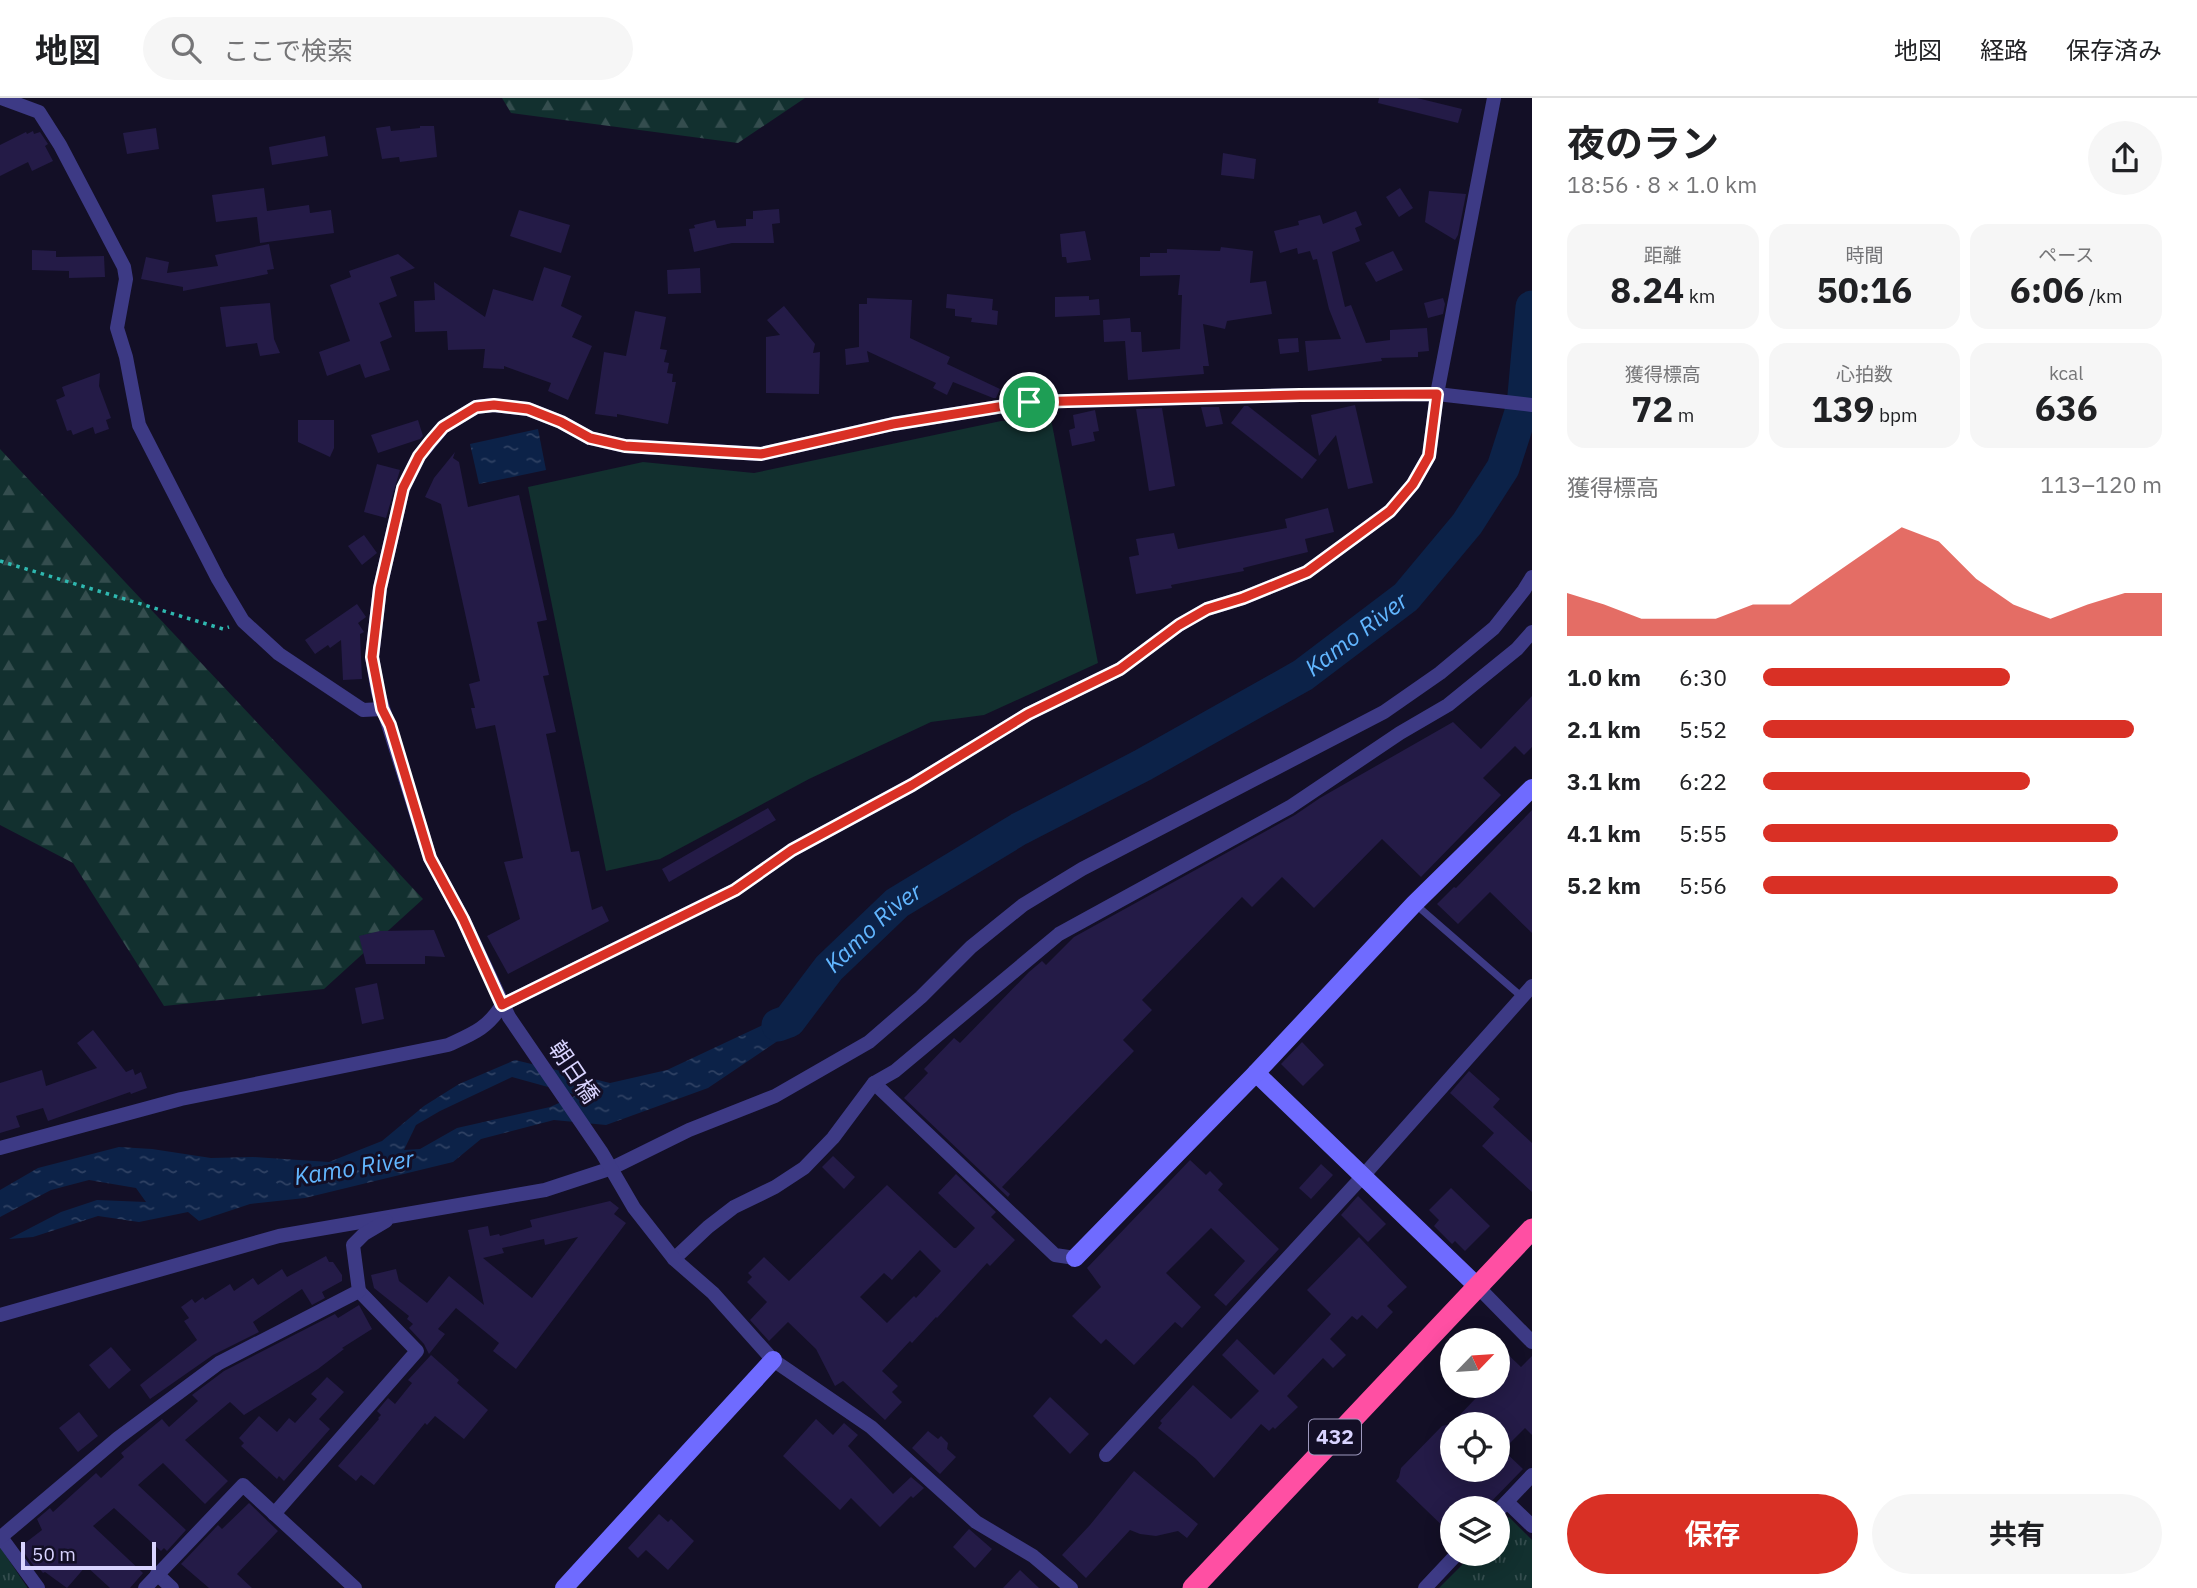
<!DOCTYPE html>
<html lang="ja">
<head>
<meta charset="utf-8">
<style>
  body { margin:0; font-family:"IBM Plex Sans","Noto Sans JP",sans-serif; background:#f6f6f6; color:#202124; height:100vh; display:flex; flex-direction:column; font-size:26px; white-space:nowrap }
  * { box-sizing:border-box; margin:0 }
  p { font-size:23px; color:#757577 }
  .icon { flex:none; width:38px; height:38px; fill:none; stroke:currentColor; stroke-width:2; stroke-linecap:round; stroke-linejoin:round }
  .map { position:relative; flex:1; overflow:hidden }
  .sheet { display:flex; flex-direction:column; background:#fff; width:665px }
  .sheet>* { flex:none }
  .needle { width:46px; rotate:65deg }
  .fabs { position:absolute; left:1440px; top:1230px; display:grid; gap:14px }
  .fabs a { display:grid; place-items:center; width:70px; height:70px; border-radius:50%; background:#fff; box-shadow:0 4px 18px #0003; font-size:35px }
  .scale { position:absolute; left:21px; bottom:18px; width:135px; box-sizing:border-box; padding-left:7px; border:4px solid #d9d4ff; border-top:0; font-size:19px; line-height:24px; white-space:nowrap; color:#d9d4ff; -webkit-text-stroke:5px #130f26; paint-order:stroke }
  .pin { position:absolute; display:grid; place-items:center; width:60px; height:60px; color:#fff; margin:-30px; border:4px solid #fff; border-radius:50%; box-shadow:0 2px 7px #0007 }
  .round { display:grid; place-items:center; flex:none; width:74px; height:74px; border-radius:37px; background:#f6f6f6 }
  .summary { display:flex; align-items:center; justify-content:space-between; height:119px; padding:0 35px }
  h1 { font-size:38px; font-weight:700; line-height:52px }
  .metrics { display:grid; grid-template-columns:repeat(3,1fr); gap:10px; height:119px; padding:7px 35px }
  .metrics div { display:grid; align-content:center; border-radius:18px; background:#f6f6f6; text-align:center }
  .metrics b { font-size:35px; font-weight:700 }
  .metrics small { font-size:19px; font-weight:400 }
  .metrics p { font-size:19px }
  .chart { height:196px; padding:14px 35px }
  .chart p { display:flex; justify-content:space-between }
  .chart svg { width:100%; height:126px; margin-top:7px; fill:#d93025; opacity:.7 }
  .action { display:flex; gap:14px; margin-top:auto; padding:14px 35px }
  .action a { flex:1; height:80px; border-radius:42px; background:#d93025; color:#fff; font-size:28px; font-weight:700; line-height:80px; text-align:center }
  .action a+a { background:#f6f6f6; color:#202124 }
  ul { padding:0 35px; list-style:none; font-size:23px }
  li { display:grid; grid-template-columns:112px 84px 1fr; align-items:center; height:52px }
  li i { height:18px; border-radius:9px; background:#d93025 }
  header { display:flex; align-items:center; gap:42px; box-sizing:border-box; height:98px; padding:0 35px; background:#fff; border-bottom:2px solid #e0e0e0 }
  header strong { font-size:33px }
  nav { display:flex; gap:38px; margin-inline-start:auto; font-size:24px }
  .search { width:490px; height:63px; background:#f6f6f6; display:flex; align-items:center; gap:18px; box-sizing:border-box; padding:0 24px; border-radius:38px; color:#757577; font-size:26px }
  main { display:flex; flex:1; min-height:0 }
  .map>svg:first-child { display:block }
  .forest { fill:url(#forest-firs) }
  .park { fill:url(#park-tufts) }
  .pitch { fill:#12302f }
  .water { fill:url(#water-ripples); fill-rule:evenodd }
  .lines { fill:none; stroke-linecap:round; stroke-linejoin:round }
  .river { stroke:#0c2248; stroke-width:33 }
  .building { fill:#241b47; fill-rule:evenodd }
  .path { stroke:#2fb8b0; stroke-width:3.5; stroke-dasharray:3.5 5; stroke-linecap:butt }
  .lane { stroke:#3d3a85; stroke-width:7 }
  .street { stroke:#3d3a85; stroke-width:14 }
  .secondary { stroke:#6f6bff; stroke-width:18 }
  .highway { stroke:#ff4fa3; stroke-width:21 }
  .route-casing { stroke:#fff; stroke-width:14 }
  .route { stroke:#d93025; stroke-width:9 }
  .labels { text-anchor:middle; stroke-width:6; stroke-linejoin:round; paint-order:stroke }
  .shield { fill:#130f26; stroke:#9e99be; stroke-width:2 }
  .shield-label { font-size:21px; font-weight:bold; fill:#d9d4ff }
  .street-label { font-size:23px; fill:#d9d4ff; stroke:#130f26 }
  .water-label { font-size:24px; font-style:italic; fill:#62b6ff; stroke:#130f26 }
</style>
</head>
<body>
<header>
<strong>地図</strong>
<div class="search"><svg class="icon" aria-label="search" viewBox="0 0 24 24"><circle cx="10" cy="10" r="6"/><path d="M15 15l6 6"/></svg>ここで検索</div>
<nav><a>地図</a><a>経路</a><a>保存済み</a></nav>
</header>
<main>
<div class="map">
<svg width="1532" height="1490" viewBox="0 0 1532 1490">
  <defs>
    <pattern id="forest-firs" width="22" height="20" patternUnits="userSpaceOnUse" patternTransform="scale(1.75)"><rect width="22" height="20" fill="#12302f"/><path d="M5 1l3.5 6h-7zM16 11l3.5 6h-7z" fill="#344d4e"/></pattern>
    <pattern id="park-tufts" width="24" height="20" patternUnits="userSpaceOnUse" patternTransform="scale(1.75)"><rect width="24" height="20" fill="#12302f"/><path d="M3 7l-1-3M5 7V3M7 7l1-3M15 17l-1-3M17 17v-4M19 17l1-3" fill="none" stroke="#344d4e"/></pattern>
    <pattern id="water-ripples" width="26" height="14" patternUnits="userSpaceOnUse" patternTransform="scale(1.75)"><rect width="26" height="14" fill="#0c2248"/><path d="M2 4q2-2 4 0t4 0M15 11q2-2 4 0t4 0" fill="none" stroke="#2f4163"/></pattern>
  </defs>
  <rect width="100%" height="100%" fill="#130f26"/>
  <g class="forest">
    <path d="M502 0H805L738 45 511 15Z"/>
    <path d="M0 351 423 801 324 891 164 908 73 765 0 727Z"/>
  </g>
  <g class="park">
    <path d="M1509 1419 1532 1442V1490H1439L1473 1456H1498V1430Z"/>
    <path d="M0 1449 27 1489V1490H0Z"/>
  </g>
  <path class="pitch" d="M1051 321 1098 565 984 617 931 624 809 681 660 761 606 773 528 389 643 364 754 375 1001 323Z"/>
  <g class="water">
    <path d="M538 331 546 372 479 386 470 346Z"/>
    <path d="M809 896 797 930 708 990 606 1027 554 1022 481 1041 453 1064 305 1100 250 1106 199 1123 188 1114 139 1124 98 1118 33 1139 9 1141 61 1114 97 1102 146 1104 136 1090 89 1082 51 1092 0 1119V1092L38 1070 119 1049 152 1051 211 1060 253 1059 329 1064 382 1043 424 1008 459 986 515 962 610 985 667 972 784 917ZM512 979 577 997 550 1009 457 1030 420 1051 404 1052 416 1027 440 1013Z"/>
  </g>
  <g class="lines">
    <path class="river" id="s1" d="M778 927 789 923 829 870 897 805 1019 731 1143 667 1303 577 1406 499 1467 426 1503 370 1523 308 1532 209"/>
  </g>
  <g class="building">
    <path d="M1379 0H1417L1462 11 1458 25 1378 5Z"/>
    <path d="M390 28 391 33 420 30V28H434L437 59 400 64 399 59 382 61 376 30Z"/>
    <path d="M156 30 159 51 127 56 123 35Z"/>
    <path d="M33 33 34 36 40 34 48 46 45 48 53 63 32 73 28 64 0 78V47L26 34 27 36Z"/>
    <path d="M325 38 328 58 272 67 269 49Z"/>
    <path d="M1223 55 1256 61 1254 81 1221 77Z"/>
    <path d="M264 90 267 113 309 107 310 115 331 112 334 135 260 145 257 119 216 124 212 97Z"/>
    <path d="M1400 90 1413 110 1399 119 1386 99Z"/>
    <path d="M1429 93 1466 96 1458 137 1455 142 1425 124Z"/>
    <path d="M779 111 780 125 772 126 774 145H732L694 154 689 131 695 130 694 127 715 122 717 130 746 128V121H753V113Z"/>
    <path d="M519 112 570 127 561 155 510 138Z"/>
    <path d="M1356 113 1362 127 1355 130 1360 143 1332 154 1345 209 1351 207 1366 245 1390 242V232L1427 230 1429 253 1418 254V259L1381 260 1382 263 1308 273 1305 243 1341 241 1329 211 1317 161 1313 162 1310 153 1298 156 1297 150 1280 155 1274 133 1299 127 1298 123 1320 117 1323 126Z"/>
    <path d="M1085 133 1091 162 1067 165 1066 159H1062L1060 136Z"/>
    <path d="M269 146 274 171 267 172 268 176 183 193V189L141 181 146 159 169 164 167 175 218 168 215 157Z"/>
    <path d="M1221 149 1253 153 1250 185 1266 183 1272 216 1227 223 1225 231 1203 226 1209 268H1203L1204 276 1128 282 1125 243 1104 244 1103 222 1130 220 1131 234H1141L1142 254 1180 251 1182 197H1178L1180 177 1140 178V159H1150V155H1167V151L1220 153Z"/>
    <path d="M32 152 56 153V159L104 158 105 179 69 180V173L32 172Z"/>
    <path d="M1393 153 1403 172 1376 184 1365 165Z"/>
    <path d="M398 156 415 170 390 179 397 198 379 205 392 239 380 244 390 272 365 280 360 266 327 278 319 254 350 243 330 187 351 179 349 173Z"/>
    <path d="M544 169 571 178 561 208 582 218 572 239 592 248 568 302 548 293 551 285 504 268V271L483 270 485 251 448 252 447 233 415 234 414 203 435 202 434 184 485 219 493 191 533 203Z"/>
    <path d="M700 170 701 195 668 196 667 172Z"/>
    <path d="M947 196 993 201 992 212 998 213 997 227 971 224 972 220 955 218V211L946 210Z"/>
    <path d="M1089 198V202L1099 201 1100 217 1055 219V199Z"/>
    <path d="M867 200 912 202 910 240 950 259 947 266 1000 291 996 300H993L953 284 947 297 933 290 936 285 867 253 869 264 846 267 845 251 859 249V206H867Z"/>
    <path d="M1443 200 1445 206 1443 216 1428 220 1424 205Z"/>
    <path d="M270 205 274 241 280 255 260 258 257 245 226 249 220 209Z"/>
    <path d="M784 208 815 246 813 255 820 254 819 296 766 295V239L780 237 767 222Z"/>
    <path d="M635 213 666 219 660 251 667 252 664 264 669 265 667 275 673 276 672 284H676L668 326 617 316V319L595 316 604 254 626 258Z"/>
    <path d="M1298 240 1299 254 1280 256 1278 241Z"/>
    <path d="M100 275 99 288 111 320 106 322 109 331 95 336 93 329 73 337 71 332 67 333 56 302 65 298 62 289Z"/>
    <path d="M1355 307 1373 385 1348 391 1336 337 1319 358 1311 317Z"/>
    <path d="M1244 308H1248L1317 362 1302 381 1231 325Z"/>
    <path d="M1201 309H1219L1223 326 1206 329Z"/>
    <path d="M1162 310 1175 388 1149 393 1136 311Z"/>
    <path d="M1095 312 1099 333 1093 334 1095 343 1072 348 1069 332 1075 330 1073 317Z"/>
    <path d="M298 322H334V350L330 359 298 344Z"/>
    <path d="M418 322 423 338 420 341 378 355 371 337Z"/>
    <path d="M455 354 453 360 459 364 468 409 519 397 547 522 537 524 549 577 543 578 556 634 546 636 555 678 571 754 579 753 592 812 602 808 609 823 508 876 487 838 520 821 504 764 523 760 495 627 476 631 471 610H475L469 586 480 583 441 406 425 399 434 380Z"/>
    <path d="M377 366 400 372 386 420 364 414Z"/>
    <path d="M1328 410 1334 434 1305 441 1308 454 1243 470 1244 473 1171 487 1172 490 1136 496 1129 459 1139 457 1136 441 1174 435 1178 451 1287 430 1285 421Z"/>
    <path d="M364 437 377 455 362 467 348 448Z"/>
    <path d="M357 506 366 519 358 525 364 534 360 536 362 581 343 582 341 542 330 550 328 547 315 556 305 542Z"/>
    <path d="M1532 598V649L1524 657 1515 648 1483 680 1501 697 1421 779 1382 741 1314 810 1282 779 1252 809 1242 799 1142 902 1152 912 1123 942 1134 953 1002 1089 1010 1096 1008 1099 904 1000 928 975 924 971 954 940 960 945 1029 874 1042 863 1046 867 1074 839 1295 717 1320 700 1453 624 1481 651Z"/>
    <path d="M768 710 776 722 669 784 662 771Z"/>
    <path d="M1532 712V835L1490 794 1458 826 1437 806 1454 789 1456 790Z"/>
    <path d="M434 832 445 859 425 858V866H366L359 838 380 833Z"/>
    <path d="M377 885 384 921 362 926 355 890Z"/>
    <path d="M93 932 126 974 133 971 135 977 141 974 147 990 131 996 130 994 48 1023 43 1010 16 1018 20 1029 0 1035V985L42 972 46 988 97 970 77 945Z"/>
    <path d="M1302 944 1324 967 1303 988 1281 966Z"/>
    <path d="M1469 973 1500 1001 1493 1009 1532 1045V1094L1482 1048 1494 1035 1450 995Z"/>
    <path d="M833 1058 855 1079 844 1091 822 1069Z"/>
    <path d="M1190 1062 1206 1077 1210 1073 1223 1086 1218 1092 1279 1151 1226 1208 1214 1197 1245 1163 1211 1130 1166 1175 1201 1209 1182 1230 1175 1224 1134 1267 1106 1241 1101 1246 1072 1218 1101 1189 1087 1170Z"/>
    <path d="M1321 1066 1333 1077 1311 1101 1299 1090Z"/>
    <path d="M956 1076 996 1114 991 1119 1015 1142 990 1168 987 1165 937 1220 936 1219 912 1245 910 1243 882 1273 898 1288 892 1294 902 1304 885 1322 843 1283 835 1288 816 1251 788 1224 769 1243 750 1222 767 1204 747 1184 752 1179 748 1175 764 1159 789 1183 887 1087 954 1150H956L975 1130 938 1095ZM920 1152 941 1173 916 1200 914 1198 887 1225 860 1199 884 1175 892 1182Z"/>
    <path d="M1451 1090 1490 1128 1465 1153 1455 1143 1452 1146 1434 1128 1439 1122 1429 1112Z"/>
    <path d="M1358 1098 1386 1126 1368 1144 1341 1117Z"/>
    <path d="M610 1103 619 1110 614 1116 626 1125 516 1271 493 1253 499 1245 456 1210 438 1231 445 1236 429 1256 424 1246 409 1230 413 1226 407 1221 409 1218 374 1190 371 1177 396 1171 399 1183 427 1205 449 1178 484 1207 468 1132 488 1128 490 1138 499 1136 500 1138 532 1129 530 1122ZM578 1139 532 1200 483 1160 504 1155 502 1150 544 1141 545 1147Z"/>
    <path d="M1359 1139 1407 1189 1387 1208 1393 1214 1377 1231 1362 1217 1357 1222 1352 1218 1330 1241 1346 1257 1333 1270 1323 1260 1287 1298 1298 1309 1275 1331 1273 1329 1269 1333 1261 1326 1214 1380 1196 1361 1158 1330 1162 1325 1160 1323 1193 1287 1231 1321 1259 1293 1222 1257 1237 1241 1274 1277 1331 1216 1307 1192Z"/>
    <path d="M326 1158 329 1164H333L342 1177V1183L322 1194 325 1200 312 1207 302 1191 253 1224 259 1234 213 1257 150 1301 140 1287 197 1242 184 1223 189 1220 181 1209 192 1201 195 1205 203 1199 205 1202 230 1186 234 1193 253 1180 258 1187 282 1171 287 1179Z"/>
    <path d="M359 1207 372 1231 342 1250 344 1251 318 1271 244 1317 230 1304 185 1342 228 1383 205 1406 163 1365 138 1387 186 1432 167 1453 164 1450 161 1453 114 1410 93 1428 143 1475 130 1490H110L86 1468 67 1490 45 1474 43 1475 38 1469 36 1471 20 1449 42 1432 37 1421 50 1410 53 1414 96 1375 101 1380 124 1359 121 1355 162 1321 169 1329 198 1303 192 1297 224 1273 335 1216 338 1220Z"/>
    <path d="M1498 1247 1521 1269 1532 1258V1337L1525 1330 1503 1352 1523 1371 1485 1410H1452V1437L1396 1383 1399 1379 1401 1370 1442 1328 1451 1326 1476 1300 1464 1288H1498ZM1452 1326H1498V1372H1452Z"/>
    <path d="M111 1249 131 1272 109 1291 89 1267Z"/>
    <path d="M431 1257 459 1282 457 1285 488 1312 464 1341 435 1318 427 1327 425 1325 374 1387 361 1377 356 1383 338 1368 379 1321 378 1320 381 1317 377 1313 388 1300 395 1306 412 1285 408 1282Z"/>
    <path d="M327 1279 344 1294 319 1321 330 1331 284 1383 279 1378 277 1381 241 1348 244 1345 239 1340 259 1318 277 1334 289 1320 295 1325 317 1301 311 1296Z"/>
    <path d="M1050 1299 1089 1336 1070 1356 1033 1318Z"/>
    <path d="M79 1314 98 1338 78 1354 59 1330Z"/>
    <path d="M816 1321 833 1337 844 1325 858 1337 848 1348 893 1396 911 1379 924 1390 913 1400 911 1398 880 1429 851 1400 840 1412 783 1358Z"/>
    <path d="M928 1333 938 1341 941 1338 948 1345 947 1351 956 1359 940 1376 912 1350Z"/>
    <path d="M1134 1373 1198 1426 1187 1440 1178 1433 1156 1438 1140 1436 1130 1432 1086 1480 1062 1457 1090 1427Z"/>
    <path d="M249 1405 278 1433 237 1476 252 1490H209L181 1466 218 1427 222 1431Z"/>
    <path d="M659 1416 668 1424 671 1421 694 1443 668 1472 646 1452 638 1460 628 1450Z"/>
    <path d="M969 1431 992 1451 975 1470 953 1449Z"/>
    <path d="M1020 1472 1039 1490H1003Z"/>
  </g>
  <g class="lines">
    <path class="path" d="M0 463 223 531 229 529"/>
    <path class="lane" d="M1415 806 1522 899"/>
    <g class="street">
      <path d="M1 0 39 14 60 47 124 169 126 181 117 230 126 259 139 327 218 481 243 523 279 556 363 612 382 611"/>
      <path d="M874 985 1055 1157 1075 1160"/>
      <path d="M0 1050 181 1001 448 947C472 936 487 931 502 907L735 792 792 752 912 687 1028 616 1120 571 1179 527 1207 511 1243 500 1307 474 1390 413 1413 386 1429 358 1437 296 1494 0"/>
      <path d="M674 1161 708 1129 734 1109 775 1089 804 1070 833 1040 874 985 895 973 1059 836 1290 709 1400 635 1448 607 1517 551 1532 534"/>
      <path d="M1477 1188 1532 1244"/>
      <path d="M0 1217 279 1138 545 1092 612 1070 689 1032 775 998 869 944 921 899 971 849 1023 807 1082 771 1384 614 1440 575 1494 530 1524 492 1532 479"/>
      <path d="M1106 1357 1363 1078 1532 888"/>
      <path d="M1507 1404 1532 1428"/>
      <path d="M1498 1413 1532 1377"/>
      <path d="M274 1416 417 1253 359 1193"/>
      <path d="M0 1438 38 1490"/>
      <path d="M1 1439 118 1340 219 1265 359 1193 353 1147 364 1136 386 1123"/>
      <path d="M157 1476 172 1490"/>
      <path d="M145 1490 243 1387 355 1490"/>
      <path d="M1071 1490 1033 1458 976 1424 871 1329 773 1262 713 1195 674 1161 634 1110 602 1055 509 919 463 821 430 760 378 594 372 559 380 490 403 390 419 358 443 329 476 309 493 307 528 311 561 324 590 340 625 348 761 356 893 326 1029 304 1300 297 1437 296 1532 307"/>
      <path d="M1425 1490 1457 1456"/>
    </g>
    <g class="secondary">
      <path d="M1256 975 1477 1188"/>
      <path d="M1075 1160 1256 975 1414 806 1532 690"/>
      <path d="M564 1490 773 1262"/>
    </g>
    <path class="highway" d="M1193 1490 1532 1131"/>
  </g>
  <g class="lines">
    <defs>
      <path id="route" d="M1437 296 1429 358 1413 386 1390 413 1307 474 1243 500 1207 511 1179 527 1120 571 1028 616 912 687 792 752 735 792 502 907 463 821 430 760 390 627 382 611 372 559 380 490 403 390 419 358 430 344 443 329 476 309 494 307 528 311 561 324 590 340 625 348 761 356 893 326 1029 304 1300 297Z"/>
    </defs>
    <use href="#route" class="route-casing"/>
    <use href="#route" class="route"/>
  </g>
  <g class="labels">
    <rect class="shield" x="1309" y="1321.5" width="52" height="35" rx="5"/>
    <g class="shield-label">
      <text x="1335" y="1346">432</text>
    </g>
    <g class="street-label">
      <text transform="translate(574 974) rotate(56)" y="8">朝日橋</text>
    </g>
    <g class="water-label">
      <text dy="8" stroke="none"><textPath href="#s1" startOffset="705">Kamo River</textPath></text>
      <text dy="8" stroke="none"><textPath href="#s1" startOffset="138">Kamo River</textPath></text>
      <text transform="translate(354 1070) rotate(-9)" y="8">Kamo River</text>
    </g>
  </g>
</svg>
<div class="fabs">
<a><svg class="needle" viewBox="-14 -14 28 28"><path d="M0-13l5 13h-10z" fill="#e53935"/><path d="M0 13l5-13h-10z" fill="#757577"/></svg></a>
<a><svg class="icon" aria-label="locate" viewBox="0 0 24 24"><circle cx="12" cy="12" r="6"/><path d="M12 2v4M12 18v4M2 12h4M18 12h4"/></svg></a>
<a><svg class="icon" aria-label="layers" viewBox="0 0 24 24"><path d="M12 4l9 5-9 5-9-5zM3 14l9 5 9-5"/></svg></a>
</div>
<div class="scale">50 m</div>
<div class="pin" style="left:1029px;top:304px;background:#1e9e55"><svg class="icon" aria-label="arrive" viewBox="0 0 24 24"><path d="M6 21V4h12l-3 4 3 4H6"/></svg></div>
</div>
<section class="sheet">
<div class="summary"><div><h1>夜のラン</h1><p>18:56 · 8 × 1.0 km</p></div><a class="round"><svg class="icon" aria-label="share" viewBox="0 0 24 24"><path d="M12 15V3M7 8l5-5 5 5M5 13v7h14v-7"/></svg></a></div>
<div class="metrics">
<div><p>距離</p><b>8.24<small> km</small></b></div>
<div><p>時間</p><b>50:16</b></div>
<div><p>ペース</p><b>6:06<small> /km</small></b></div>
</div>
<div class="metrics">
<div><p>獲得標高</p><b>72<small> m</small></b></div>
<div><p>心拍数</p><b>139<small> bpm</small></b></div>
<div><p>kcal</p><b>636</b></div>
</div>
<div class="chart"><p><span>獲得標高</span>113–120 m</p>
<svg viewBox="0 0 160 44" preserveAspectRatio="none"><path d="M0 44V29L10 33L20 38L30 38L40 38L50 33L60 33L70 24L80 15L90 6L100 11L110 24L120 33L130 38L140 33L150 29L160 29V44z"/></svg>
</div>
<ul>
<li><b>1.0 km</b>6:30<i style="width:62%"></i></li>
<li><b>2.1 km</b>5:52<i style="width:93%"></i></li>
<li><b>3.1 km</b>6:22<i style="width:67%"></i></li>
<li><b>4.1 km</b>5:55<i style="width:89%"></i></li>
<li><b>5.2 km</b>5:56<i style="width:89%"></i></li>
</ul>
<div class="action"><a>保存</a><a>共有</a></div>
</section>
</main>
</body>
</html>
